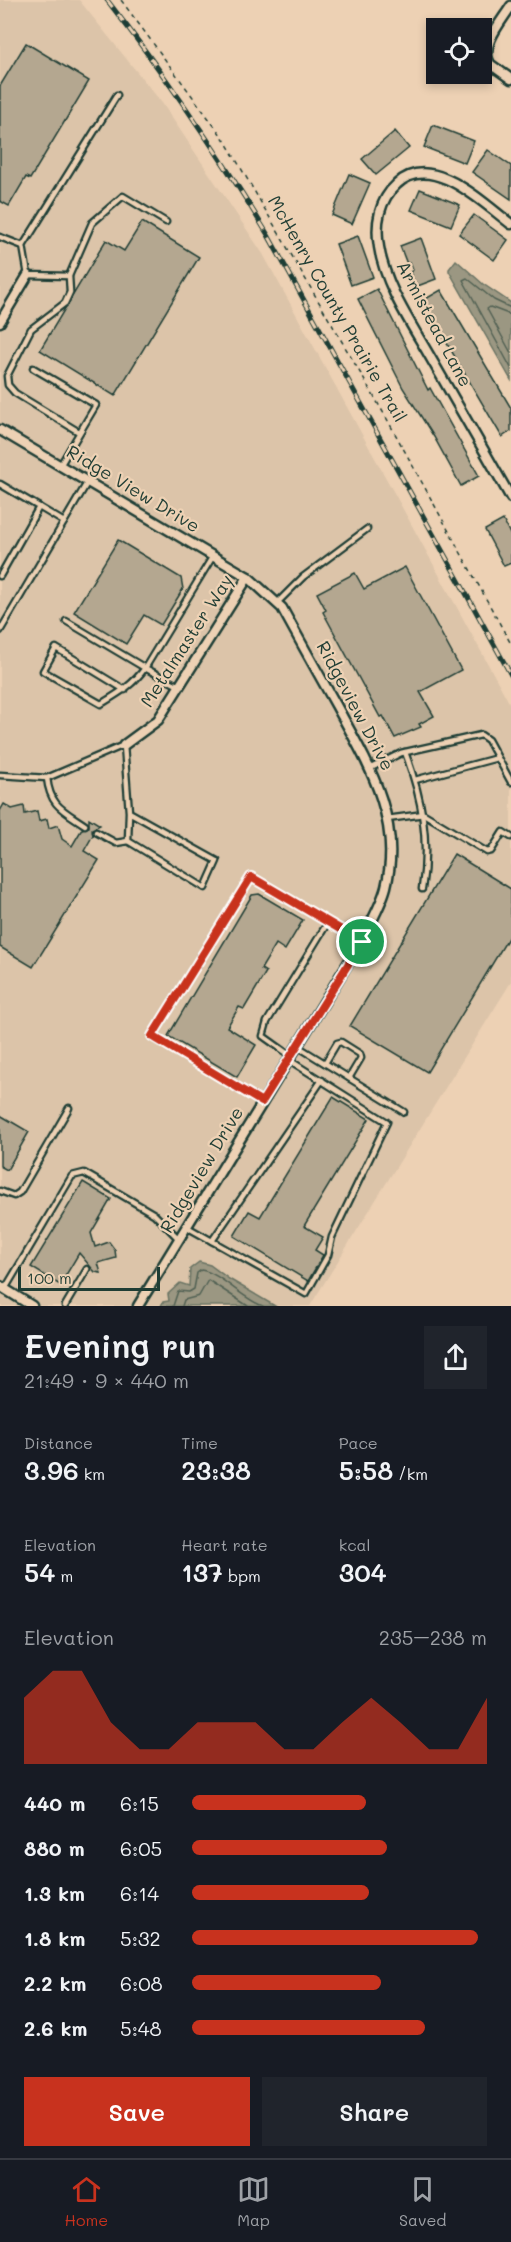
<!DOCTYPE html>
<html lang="en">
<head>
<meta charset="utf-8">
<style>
  body { margin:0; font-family:Mali,sans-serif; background:#20242c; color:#f1f3f6; height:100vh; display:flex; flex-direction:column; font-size:22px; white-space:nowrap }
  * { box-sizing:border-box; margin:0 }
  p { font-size:20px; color:#9ea1a6 }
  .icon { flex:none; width:33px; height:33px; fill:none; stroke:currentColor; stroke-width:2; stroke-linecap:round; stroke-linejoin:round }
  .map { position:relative; height:1306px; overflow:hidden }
  .details { display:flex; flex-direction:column; background:#171b24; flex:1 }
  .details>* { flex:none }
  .controls { position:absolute; left:426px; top:18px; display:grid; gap:12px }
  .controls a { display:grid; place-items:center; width:66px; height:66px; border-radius:0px; background:#171b24; box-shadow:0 3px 9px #0003; font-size:30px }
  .scale { position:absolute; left:18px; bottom:15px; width:142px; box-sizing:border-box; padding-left:6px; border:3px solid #1f3d34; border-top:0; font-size:16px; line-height:21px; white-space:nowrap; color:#1f3d34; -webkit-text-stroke:4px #edd1b4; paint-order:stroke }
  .pin { position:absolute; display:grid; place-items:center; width:51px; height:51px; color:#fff; margin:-26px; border:3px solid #fff; border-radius:50%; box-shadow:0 2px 6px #0007 }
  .round { display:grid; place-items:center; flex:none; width:63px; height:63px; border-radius:0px; background:#20242c }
  .headline { display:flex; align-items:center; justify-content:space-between; height:102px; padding:0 24px }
  h1 { font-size:33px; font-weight:600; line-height:45px }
  .figures { display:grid; grid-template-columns:repeat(3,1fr); gap:9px; height:102px; padding:6px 24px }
  .figures div { display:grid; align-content:center }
  .figures b { font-size:26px; font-weight:600 }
  .figures small { font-size:16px; font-weight:400 }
  .figures p { font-size:16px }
  .chart { height:168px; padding:12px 24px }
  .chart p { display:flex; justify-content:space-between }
  .chart svg { width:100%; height:108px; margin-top:6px; fill:#c8321e; opacity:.7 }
  .primary-button { display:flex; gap:12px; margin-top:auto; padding:12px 24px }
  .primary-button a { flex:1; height:69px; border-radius:0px; background:#c8321e; color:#fff; font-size:24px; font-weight:600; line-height:69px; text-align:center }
  .primary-button a+a { background:#20242c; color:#f1f3f6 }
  ul { padding:0 24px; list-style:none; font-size:20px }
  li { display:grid; grid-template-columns:96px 72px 1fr; align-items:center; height:45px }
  li i { height:15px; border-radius:8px; background:#c8321e }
  .tab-bar { display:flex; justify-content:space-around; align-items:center; height:84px; border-top:2px solid #363941; background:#171b24; font-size:16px; color:#9ea1a6 }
  .tab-bar a { display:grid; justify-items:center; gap:3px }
  .tab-bar .current { color:#c8321e }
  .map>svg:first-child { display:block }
  .built { fill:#dcc4a9 }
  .water { fill:#9b9782; stroke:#697363; stroke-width:1.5 }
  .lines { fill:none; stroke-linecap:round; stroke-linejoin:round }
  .shore { stroke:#516153; stroke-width:1.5 }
  .building { fill:#b4a790; stroke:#1f3d34; stroke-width:1.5 }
  .lane-casing { stroke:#1f3d34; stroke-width:9 }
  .street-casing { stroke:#1f3d34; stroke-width:13 }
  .path { stroke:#1f3d34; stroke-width:1.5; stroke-dasharray:4.5 4.5; stroke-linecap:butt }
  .lane { stroke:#edd1b4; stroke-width:4.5 }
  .street { stroke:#edd1b4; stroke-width:8 }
  .rail-casing { stroke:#1f3d34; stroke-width:5 }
  .rail { stroke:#edd1b4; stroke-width:3; stroke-dasharray:9; stroke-linecap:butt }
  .route-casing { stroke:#fff; stroke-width:12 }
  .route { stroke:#c8321e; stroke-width:8 }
  .labels { text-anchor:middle; stroke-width:4.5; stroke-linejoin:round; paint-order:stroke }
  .street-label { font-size:18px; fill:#1f3d34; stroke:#edd1b4 }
</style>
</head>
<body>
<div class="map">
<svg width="511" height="1306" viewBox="0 0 511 1306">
  <rect width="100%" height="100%" fill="#edd1b4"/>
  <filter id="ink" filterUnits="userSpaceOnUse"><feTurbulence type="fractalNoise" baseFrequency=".0167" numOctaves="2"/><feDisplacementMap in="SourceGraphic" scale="12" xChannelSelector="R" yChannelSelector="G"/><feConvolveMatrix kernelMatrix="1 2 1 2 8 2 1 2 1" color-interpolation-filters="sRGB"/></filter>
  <g filter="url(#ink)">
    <path class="built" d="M0 0H79L162 103 263 254 511 706V982L310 1306H0Z"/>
    <g class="water">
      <path d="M456 260 483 284 511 303V380L449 271V269Z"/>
      <path d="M199 1262 210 1265 229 1279 275 1306H161L163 1302 169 1301 168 1294 180 1283 189 1286 190 1269Z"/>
    </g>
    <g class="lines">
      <g class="shore">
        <path d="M511 308 494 300 467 278 463 280 511 368"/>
        <path d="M511 315 490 307 487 309 511 353"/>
        <path d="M173 1306 178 1291 189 1292 194 1289 197 1273 201 1270C219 1272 244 1300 263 1306"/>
        <path d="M182 1306 184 1300 199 1296 208 1280 248 1306"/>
      </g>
    </g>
    <g class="building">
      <path d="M26 43 89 81 30 179 26 177 9 206 0 201V86Z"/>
      <path d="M433 125 474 141 465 163 424 147Z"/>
      <path d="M395 131 409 148 376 175 362 159Z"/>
      <path d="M488 150 511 166V199L472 172Z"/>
      <path d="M349 174 370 183 352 224 332 215Z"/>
      <path d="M420 189 460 205 451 226 411 210Z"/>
      <path d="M474 215 508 240 494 260 459 234Z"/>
      <path d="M142 222 199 257 115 396 40 350 106 240 124 251Z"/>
      <path d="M358 236 373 277 351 285 336 244Z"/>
      <path d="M421 238 436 279 415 287 410 272 413 270 410 263 407 264 400 246Z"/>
      <path d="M377 289 428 390 430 388 479 476 461 486 434 437 403 388 358 299Z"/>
      <path d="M441 290 511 408V431L502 437 422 301Z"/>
      <path d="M503 520 511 536V563L504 566 485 530Z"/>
      <path d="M118 540 181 578 183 589 161 625 144 615 126 644 74 612Z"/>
      <path d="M405 567 461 670 420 692 434 716 419 724 421 727 395 738 383 716 380 717 323 612 326 610 317 593 355 573 364 589Z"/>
      <path d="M4 804 12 809 24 806 25 814 37 811 39 821 47 819 49 828 58 825 62 839 72 846 82 829 89 827V818L100 825 92 829 93 835 84 851 99 860 33 967 0 947V811Z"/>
      <path d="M454 854 511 889V933L427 1072 350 1026Z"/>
      <path d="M259 894 303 920 285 950 276 944 261 969 266 972 244 1009 239 1007 227 1027 256 1045 237 1077 168 1036 252 895Z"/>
      <path d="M333 1097 369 1119 304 1226 323 1237 315 1250 323 1255 308 1281 234 1236 249 1211 260 1217Z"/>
      <path d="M0 1115 29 1132 7 1170 0 1166Z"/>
      <path d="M83 1182 111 1199 91 1233 95 1247 109 1242 115 1250 116 1258 98 1263 101 1273 95 1272 79 1253 60 1285 31 1267Z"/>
    </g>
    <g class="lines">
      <defs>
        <g id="lane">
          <path d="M0 237 23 246"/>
          <path d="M69 276 28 275 23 246 117 95"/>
          <path d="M33 368 96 405 61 464"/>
          <path d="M79 432 15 393 8 385 7 376 31 329 65 303 70 292 69 276 92 223 123 196 166 222"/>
          <path d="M0 484 39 507"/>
          <path d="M0 576 39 507 64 522"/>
          <path d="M277 603 303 577 367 529"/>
          <path d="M66 621 145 668C132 686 119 693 101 704L43 671 56 648 125 690"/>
          <path d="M0 631 87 483"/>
          <path d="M179 686 145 668 213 556"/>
          <path d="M405 752C422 798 430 840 422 889"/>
          <path d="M371 768 401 753 481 735 488 740 511 782"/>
          <path d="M0 775 47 778"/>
          <path d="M415 780 497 758"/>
          <path d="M387 819 424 814 487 852 491 851 503 832 511 837"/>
          <path d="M85 825C63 810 50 806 47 778L124 745 129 812 217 861 205 888 128 841 129 812"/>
          <path d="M96 832 116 843 128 841"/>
          <path d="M297 1046 404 1112"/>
          <path d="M291 1056 263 1036 267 1022 328 922"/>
          <path d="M325 1063 337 1043 341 1042 360 1054 361 1058 349 1078"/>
          <path d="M262 1102 152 1036 251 877 361 942"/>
          <path d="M0 1191 14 1196 20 1192 69 1108"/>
          <path d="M187 1227 306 1294 328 1255 332 1237 387 1122 289 1060"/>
          <path d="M212 1241 322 1080"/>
          <path d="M5 1289 72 1176 84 1173 154 1214 179 1239"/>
          <path d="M65 1306 87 1269"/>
        </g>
        <g id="street">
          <path d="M511 6C502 21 479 46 490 64L511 79"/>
          <path d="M511 224C483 203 431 151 397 184 379 200 375 224 379 247 385 285 410 322 429 355 456 402 484 450 511 498"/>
          <path d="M0 322 28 275"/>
          <path d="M0 430 248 577 282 608C300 641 318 673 336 705 367 762 403 819 386 887 381 906 370 924 361 942L138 1306"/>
          <path d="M124 745 158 720 248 577"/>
          <path d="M0 1286 32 1306"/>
        </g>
      </defs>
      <use href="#lane" class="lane-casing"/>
      <use href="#street" class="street-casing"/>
      <path class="path" d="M121 0 224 139 387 419 511 644"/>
      <use href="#lane" class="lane"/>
      <use href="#street" class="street"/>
      <defs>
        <path id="rail" d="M107 0C165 75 219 154 268 235L511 675"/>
      </defs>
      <use href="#rail" class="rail-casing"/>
      <use href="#rail" class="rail"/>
    </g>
  </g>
  <g class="lines" filter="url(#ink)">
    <defs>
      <path id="route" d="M251 877 362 942 262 1102 152 1036Z"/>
    </defs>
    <use href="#route" class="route-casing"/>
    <use href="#route" class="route"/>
  </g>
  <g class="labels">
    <g class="street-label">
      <text transform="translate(337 309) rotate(60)" y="6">McHenry County Prairie Trail</text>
      <text transform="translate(434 324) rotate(62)" y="6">Armistead Lane</text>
      <text transform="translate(133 489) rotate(31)" y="6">Ridge View Drive</text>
      <text transform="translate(187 641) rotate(-57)" y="6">Metalmaster Way</text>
      <text transform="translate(355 706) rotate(62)" y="6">Ridgeview Drive</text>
      <text transform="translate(202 1170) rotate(-59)" y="6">Ridgeview Drive</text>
    </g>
  </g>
</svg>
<div class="controls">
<a><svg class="icon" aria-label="locate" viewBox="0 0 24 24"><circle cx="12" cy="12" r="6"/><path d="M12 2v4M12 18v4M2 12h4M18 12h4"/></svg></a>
</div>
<div class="scale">100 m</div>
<div class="pin" style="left:362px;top:942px;background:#1e9e55"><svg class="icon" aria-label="arrive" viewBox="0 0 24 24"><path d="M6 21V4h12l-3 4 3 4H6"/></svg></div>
</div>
<section class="details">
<div class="headline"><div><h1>Evening run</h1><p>21:49 · 9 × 440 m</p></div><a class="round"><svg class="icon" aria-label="share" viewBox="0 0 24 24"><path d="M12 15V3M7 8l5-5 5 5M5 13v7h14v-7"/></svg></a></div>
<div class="figures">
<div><p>Distance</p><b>3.96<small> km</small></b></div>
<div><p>Time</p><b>23:38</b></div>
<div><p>Pace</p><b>5:58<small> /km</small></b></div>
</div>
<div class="figures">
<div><p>Elevation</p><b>54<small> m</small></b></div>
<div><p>Heart rate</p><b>137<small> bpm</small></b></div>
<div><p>kcal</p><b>304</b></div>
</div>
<div class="chart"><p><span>Elevation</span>235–238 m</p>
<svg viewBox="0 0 160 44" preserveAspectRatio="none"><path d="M0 44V17L10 6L20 6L30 27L40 38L50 38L60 27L70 27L80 27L90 38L100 38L110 27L120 17L130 27L140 38L150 38L160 17V44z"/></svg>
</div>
<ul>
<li><b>440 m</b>6:15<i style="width:59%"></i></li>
<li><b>880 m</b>6:05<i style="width:66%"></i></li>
<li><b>1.3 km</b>6:14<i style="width:60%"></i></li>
<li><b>1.8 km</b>5:32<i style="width:97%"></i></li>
<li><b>2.2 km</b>6:08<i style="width:64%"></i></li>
<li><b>2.6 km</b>5:48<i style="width:79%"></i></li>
</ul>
<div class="primary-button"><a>Save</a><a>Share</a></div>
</section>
<nav class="tab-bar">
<a class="current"><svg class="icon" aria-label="home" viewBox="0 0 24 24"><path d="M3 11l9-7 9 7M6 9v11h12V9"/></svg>Home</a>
<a><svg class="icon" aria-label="map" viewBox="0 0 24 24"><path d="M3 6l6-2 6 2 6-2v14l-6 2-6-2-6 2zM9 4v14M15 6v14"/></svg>Map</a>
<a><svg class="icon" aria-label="saved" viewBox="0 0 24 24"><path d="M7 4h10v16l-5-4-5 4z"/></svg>Saved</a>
</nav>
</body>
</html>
